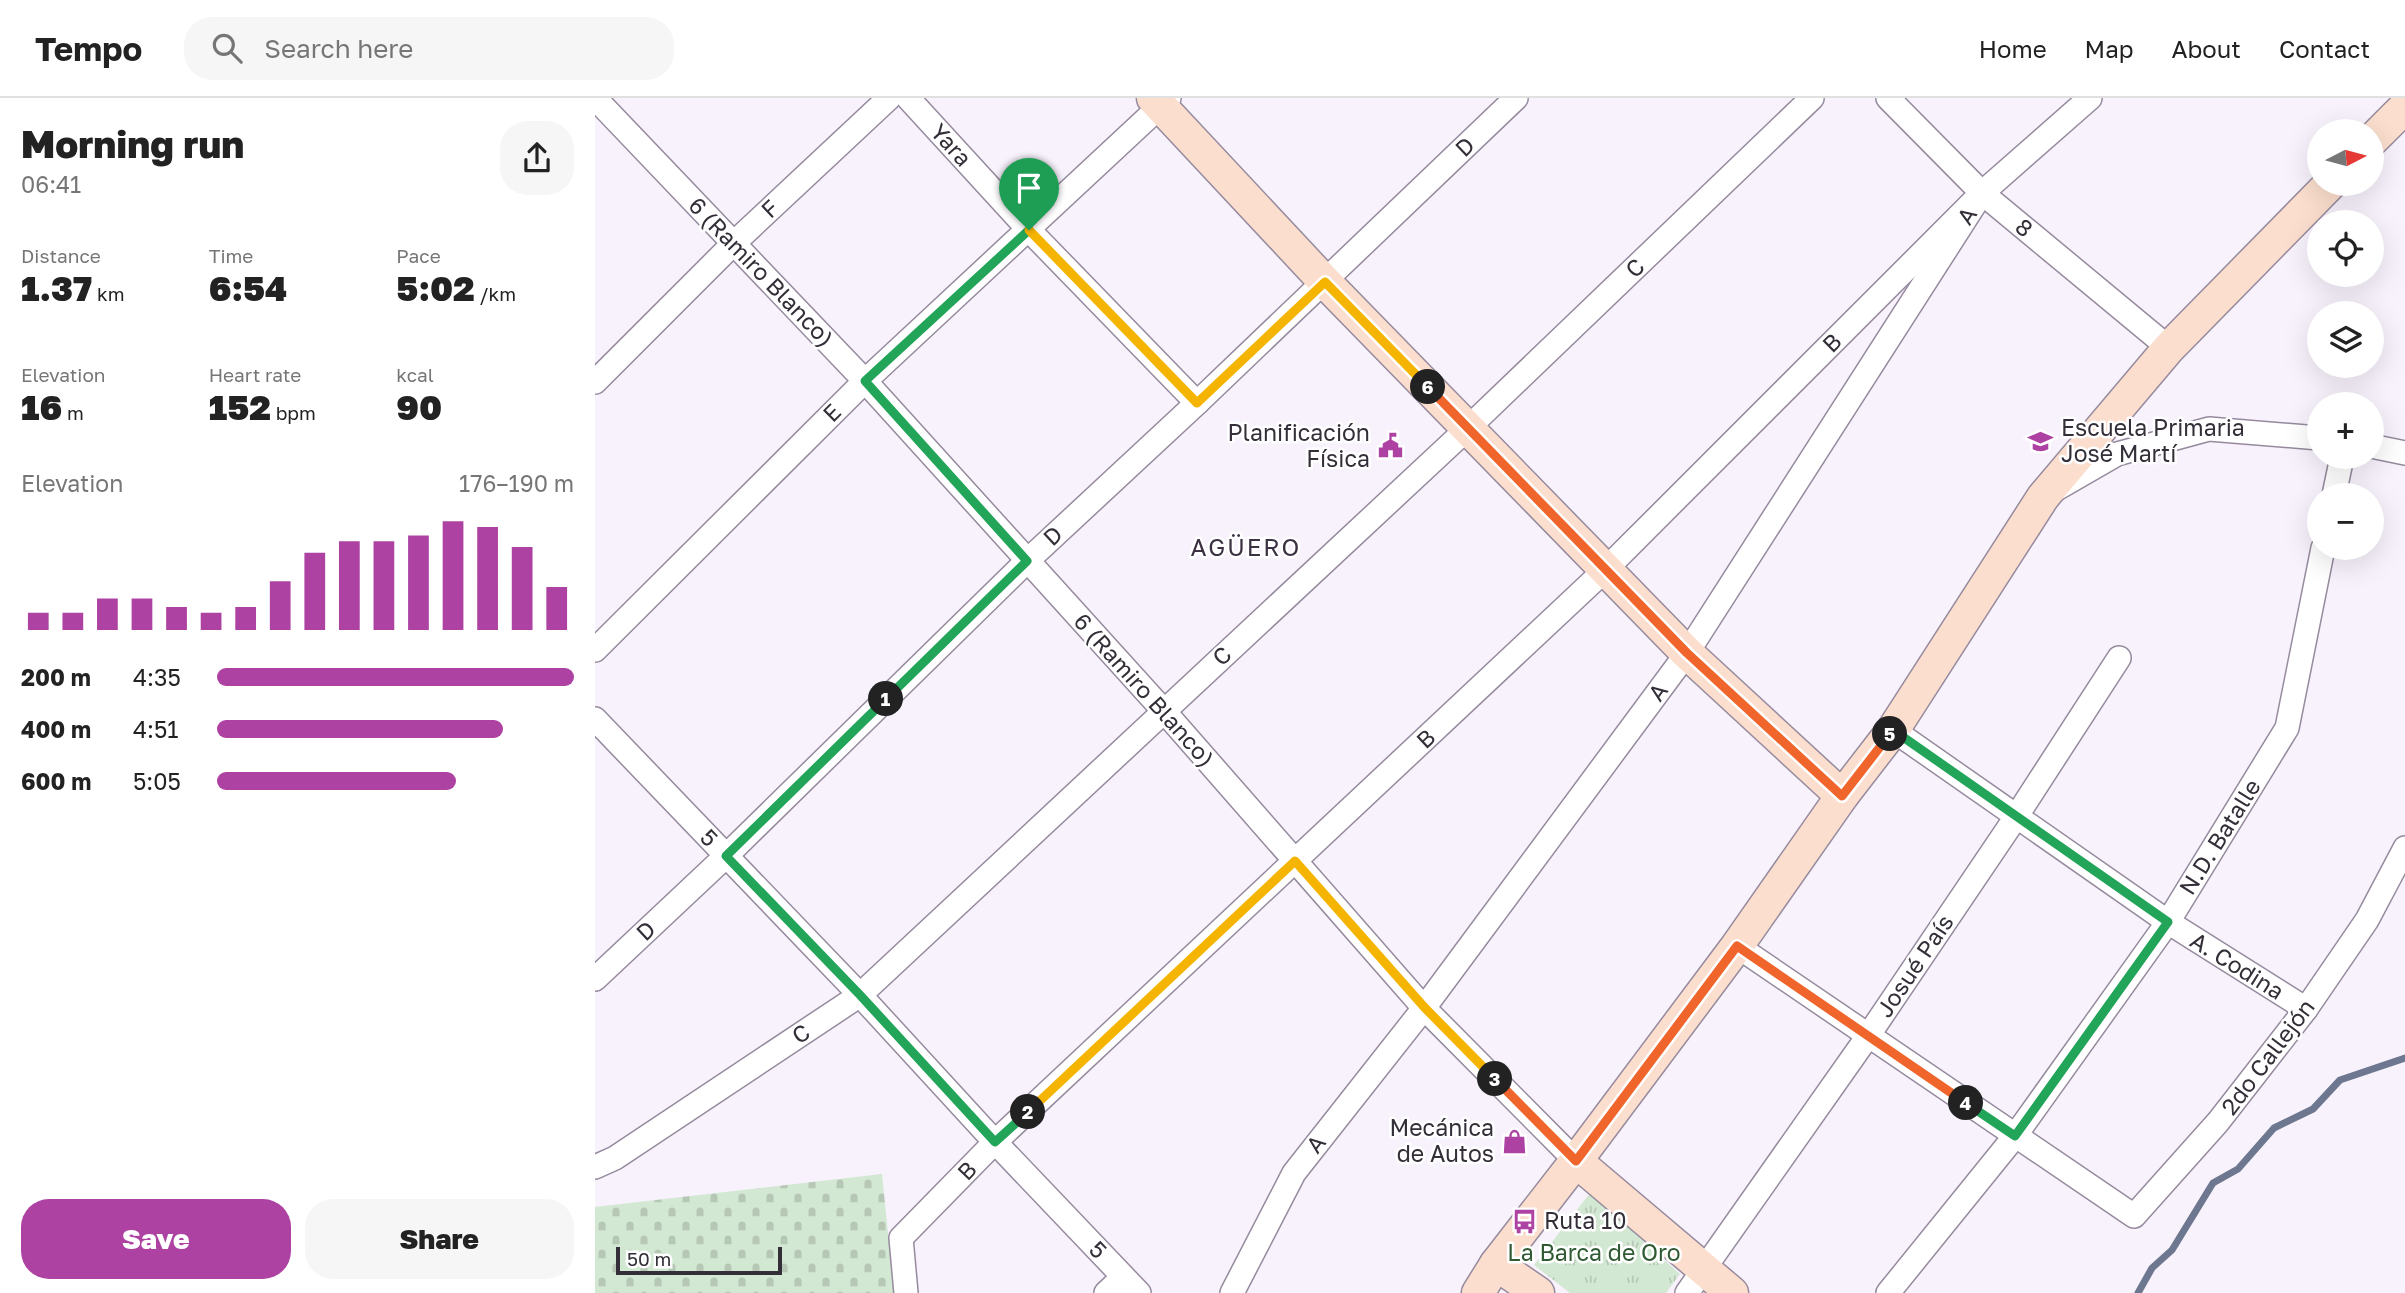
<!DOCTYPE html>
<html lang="en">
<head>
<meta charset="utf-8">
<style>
  body { margin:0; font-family:"Golos Text",sans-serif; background:#f6f6f6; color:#222; height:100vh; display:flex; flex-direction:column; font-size:26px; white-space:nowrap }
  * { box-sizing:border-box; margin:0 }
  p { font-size:23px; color:#767676 }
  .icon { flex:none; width:38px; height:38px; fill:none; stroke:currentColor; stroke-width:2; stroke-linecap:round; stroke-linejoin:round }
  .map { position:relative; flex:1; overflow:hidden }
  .drawer { display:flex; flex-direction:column; background:#fff; width:595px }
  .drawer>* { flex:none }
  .needle { width:46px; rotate:84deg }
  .controls { position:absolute; left:1712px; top:21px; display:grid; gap:14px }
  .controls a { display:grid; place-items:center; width:77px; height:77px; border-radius:50%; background:#fff; box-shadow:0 7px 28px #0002; font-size:35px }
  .scale { position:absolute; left:21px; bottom:18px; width:166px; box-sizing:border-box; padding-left:7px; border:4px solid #332e37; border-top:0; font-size:19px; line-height:24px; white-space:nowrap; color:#332e37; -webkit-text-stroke:5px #fff; paint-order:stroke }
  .pin { position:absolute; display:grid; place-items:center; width:60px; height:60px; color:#fff; margin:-72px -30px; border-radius:50% 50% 50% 0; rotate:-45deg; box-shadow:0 0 7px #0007 }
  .pin .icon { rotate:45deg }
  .km { position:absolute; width:35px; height:35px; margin:-18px; border-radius:50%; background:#222; color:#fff; font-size:19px; line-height:35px; text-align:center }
  .round { display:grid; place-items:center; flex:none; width:74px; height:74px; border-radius:28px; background:#f6f6f6 }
  .head { display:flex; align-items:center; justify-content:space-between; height:119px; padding:0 21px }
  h1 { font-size:38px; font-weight:800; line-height:52px }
  .metrics { display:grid; grid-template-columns:repeat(3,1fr); gap:10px; height:119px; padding:7px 21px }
  .metrics div { display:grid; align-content:center }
  .metrics b { font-size:35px; font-weight:800 }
  .metrics small { font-size:19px; font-weight:400 }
  .metrics p { font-size:19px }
  .chart { height:196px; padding:14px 21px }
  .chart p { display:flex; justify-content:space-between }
  .chart svg { width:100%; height:126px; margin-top:7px; stroke:#ad42a2; stroke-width:6 }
  .primary-button { display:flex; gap:14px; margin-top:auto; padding:14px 21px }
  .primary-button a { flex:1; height:80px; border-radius:28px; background:#ad42a2; color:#fff; font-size:28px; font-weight:800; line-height:80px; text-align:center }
  .primary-button a+a { background:#f6f6f6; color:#222 }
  ul { padding:0 21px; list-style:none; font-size:23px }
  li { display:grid; grid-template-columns:112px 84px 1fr; align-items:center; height:52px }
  li i { height:18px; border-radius:9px; background:#ad42a2 }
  header { display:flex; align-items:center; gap:42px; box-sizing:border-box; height:98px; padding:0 35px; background:#fff; border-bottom:2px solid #e0e0e0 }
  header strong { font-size:33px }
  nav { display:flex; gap:38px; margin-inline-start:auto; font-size:24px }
  .search { width:490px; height:63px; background:#f6f6f6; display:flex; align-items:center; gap:18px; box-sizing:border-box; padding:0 24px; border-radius:28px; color:#767676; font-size:26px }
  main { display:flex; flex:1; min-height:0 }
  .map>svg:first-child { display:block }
  .cemetery { fill:url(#cemetery-stones) }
  .park { fill:url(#park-tufts) }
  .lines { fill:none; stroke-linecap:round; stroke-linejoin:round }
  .stream { stroke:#6d778f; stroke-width:7 }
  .street-casing { stroke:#968a9e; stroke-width:26 }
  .secondary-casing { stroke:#968a9e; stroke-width:35 }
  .street { stroke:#fff; stroke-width:23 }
  .secondary { stroke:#fbdecd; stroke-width:32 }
  .split-1-casing { stroke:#fff; stroke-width:14 }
  .split-2-casing { stroke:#fff; stroke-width:14 }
  .split-3-casing { stroke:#fff; stroke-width:14 }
  .split-4-casing { stroke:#fff; stroke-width:14 }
  .split-5-casing { stroke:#fff; stroke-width:14 }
  .split-6-casing { stroke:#fff; stroke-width:14 }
  .split-7-casing { stroke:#fff; stroke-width:14 }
  .split-1 { stroke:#22a559; stroke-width:9 }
  .split-2 { stroke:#22a559; stroke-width:9 }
  .split-3 { stroke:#f5b400; stroke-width:9 }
  .split-4 { stroke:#f0652b; stroke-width:9 }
  .split-5 { stroke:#22a559; stroke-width:9 }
  .split-6 { stroke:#f0652b; stroke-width:9 }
  .split-7 { stroke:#f5b400; stroke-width:9 }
  .labels { text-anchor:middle; stroke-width:5; stroke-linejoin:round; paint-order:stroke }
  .street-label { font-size:23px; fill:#332e37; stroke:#fff }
  .poi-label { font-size:23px; fill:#332e37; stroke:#fff; text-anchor:start }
  .park-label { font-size:23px; fill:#305a33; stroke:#fff }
  .neighbourhood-label { font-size:24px; letter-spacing:2px; fill:#3c3143; stroke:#fff }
</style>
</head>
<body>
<header>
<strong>Tempo</strong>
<div class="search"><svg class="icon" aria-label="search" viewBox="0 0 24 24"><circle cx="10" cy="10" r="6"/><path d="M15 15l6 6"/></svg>Search here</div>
<nav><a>Home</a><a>Map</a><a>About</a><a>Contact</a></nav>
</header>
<main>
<section class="drawer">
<div class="head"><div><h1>Morning run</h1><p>06:41</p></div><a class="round"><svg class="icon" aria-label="share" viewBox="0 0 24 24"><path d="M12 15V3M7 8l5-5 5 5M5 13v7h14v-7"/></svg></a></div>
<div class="metrics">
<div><p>Distance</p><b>1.37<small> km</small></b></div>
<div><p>Time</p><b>6:54</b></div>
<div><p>Pace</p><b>5:02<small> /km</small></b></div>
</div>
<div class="metrics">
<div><p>Elevation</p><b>16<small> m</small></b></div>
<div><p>Heart rate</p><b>152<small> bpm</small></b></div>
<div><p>kcal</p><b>90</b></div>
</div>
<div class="chart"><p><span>Elevation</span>176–190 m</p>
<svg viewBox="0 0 160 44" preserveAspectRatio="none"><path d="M5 44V38M15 44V38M25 44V33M35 44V33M45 44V36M55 44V38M65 44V36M75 44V27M85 44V17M95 44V13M105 44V13M115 44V11M125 44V6M135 44V8M145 44V15M155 44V29"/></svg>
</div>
<ul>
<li><b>200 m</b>4:35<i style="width:100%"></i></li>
<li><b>400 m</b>4:51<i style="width:80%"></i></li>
<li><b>600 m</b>5:05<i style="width:67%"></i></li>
</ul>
<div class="primary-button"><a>Save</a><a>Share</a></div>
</section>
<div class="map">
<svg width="1810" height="1195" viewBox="0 0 1810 1195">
  <defs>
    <pattern id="cemetery-stones" width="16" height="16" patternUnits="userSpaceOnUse" patternTransform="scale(1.75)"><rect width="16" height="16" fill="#d3e8d3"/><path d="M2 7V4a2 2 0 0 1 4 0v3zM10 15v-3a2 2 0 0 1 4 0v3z" fill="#b6c7b6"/></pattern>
    <pattern id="park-tufts" width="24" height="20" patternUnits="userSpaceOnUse" patternTransform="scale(1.75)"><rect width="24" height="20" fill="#d3e8d3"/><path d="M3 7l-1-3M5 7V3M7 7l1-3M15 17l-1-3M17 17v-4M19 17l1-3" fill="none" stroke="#b6c7b6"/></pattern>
  </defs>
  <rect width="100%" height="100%" fill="#f8f2fc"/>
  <path class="cemetery" d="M287 1076 299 1195H0V1109Z"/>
  <path class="park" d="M995 1095 1085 1176 1071 1195H975L939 1167Z"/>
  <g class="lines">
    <path class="stream" d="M1543 1195 1557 1170 1577 1152 1618 1085 1643 1071 1679 1030 1718 1011 1745 982 1810 960"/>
    <defs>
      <g id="street">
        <path d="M0 0 270 283 568 612 829 910 981 1063"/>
        <path d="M313 0 434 132 602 305"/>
        <path d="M1293 0 1387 95 1574 250"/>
        <path d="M0 284 139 145 294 0"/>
        <path d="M1776 348 1810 355"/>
        <path d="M1463 390 1522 356 1614 331 1724 340"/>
        <path d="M1739 397 1747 359"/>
        <path d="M0 552 270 283 574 0"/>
        <path d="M0 621 265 897 400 1044 544 1195"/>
        <path d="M1298 632 1573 824 1711 911"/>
        <path d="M1142 848 1539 1118 1623 1024 1711 911 1772 822 1810 750"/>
        <path d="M0 881 131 758 432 463 602 305 921 0"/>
        <path d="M0 1069 20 1060 265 897 873 330 1217 0"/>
        <path d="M311 1195 306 1140 400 1044 1010 472 1387 95"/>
        <path d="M511 1195 528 1179"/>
        <path d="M637 1195 699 1075 829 910 1092 555 1387 95 1495 0"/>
        <path d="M1092 1195 1273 938 1421 719 1524 560"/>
        <path d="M1293 1195 1420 1038 1573 824 1692 630 1728 450"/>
      </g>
      <g id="secondary">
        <path d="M558 0 730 184 1092 555 1247 698"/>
        <path d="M1776 43 1810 9"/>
        <path d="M981 1063 1137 1195"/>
        <path d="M901 1166 943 1195"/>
        <path d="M883 1195 901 1166 981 1063 1142 848 1247 698 1298 632 1448 399 1574 250 1735 86"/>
      </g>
    </defs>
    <use href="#street" class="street-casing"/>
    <use href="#secondary" class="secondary-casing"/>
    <use href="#street" class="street"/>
    <use href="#secondary" class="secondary"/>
  </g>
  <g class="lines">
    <defs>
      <path id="split-1" d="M291 601 432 463 270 283 434 132"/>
      <path id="split-2" d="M291 601 131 758 265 897 400 1044 433 1014"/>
      <path id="split-3" d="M433 1014 700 763 830 910 900 981"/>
      <path id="split-4" d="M900 981 981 1063 1142 848 1371 1005"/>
      <path id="split-5" d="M1295 636 1298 632 1573 824 1420 1038 1371 1005"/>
      <path id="split-6" d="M833 289 1092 555 1247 698 1295 636"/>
      <path id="split-7" d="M434 132 602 305 730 184 833 289"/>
    </defs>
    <use href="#split-1" class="split-1-casing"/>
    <use href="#split-2" class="split-2-casing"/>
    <use href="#split-3" class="split-3-casing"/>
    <use href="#split-4" class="split-4-casing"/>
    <use href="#split-5" class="split-5-casing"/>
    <use href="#split-6" class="split-6-casing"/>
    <use href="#split-7" class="split-7-casing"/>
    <use href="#split-1" class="split-1"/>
    <use href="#split-2" class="split-2"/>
    <use href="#split-3" class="split-3"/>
    <use href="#split-4" class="split-4"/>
    <use href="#split-5" class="split-5"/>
    <use href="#split-6" class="split-6"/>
    <use href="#split-7" class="split-7"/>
  </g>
  <defs>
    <symbol id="school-bare" viewBox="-9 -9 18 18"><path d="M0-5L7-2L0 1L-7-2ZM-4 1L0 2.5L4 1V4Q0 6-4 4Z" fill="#ad42a2" stroke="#fff" stroke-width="2.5" paint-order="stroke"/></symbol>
    <symbol id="civic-bare" viewBox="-9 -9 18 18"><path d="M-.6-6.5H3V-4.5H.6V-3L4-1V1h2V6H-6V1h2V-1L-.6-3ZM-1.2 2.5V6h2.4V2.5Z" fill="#ad42a2" stroke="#fff" stroke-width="2.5" paint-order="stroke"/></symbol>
    <symbol id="shop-bare" viewBox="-9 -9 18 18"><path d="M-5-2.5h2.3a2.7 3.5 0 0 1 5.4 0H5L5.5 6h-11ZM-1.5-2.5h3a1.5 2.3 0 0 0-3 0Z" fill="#ad42a2" stroke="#fff" stroke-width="2.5" paint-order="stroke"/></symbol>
    <symbol id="bus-bare" viewBox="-9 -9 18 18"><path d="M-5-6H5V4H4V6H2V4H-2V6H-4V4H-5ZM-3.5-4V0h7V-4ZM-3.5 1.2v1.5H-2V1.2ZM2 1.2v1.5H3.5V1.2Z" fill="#ad42a2" stroke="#fff" stroke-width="2.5" paint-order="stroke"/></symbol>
  </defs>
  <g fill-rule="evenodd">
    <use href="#school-bare" x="1428" y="326" width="35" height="35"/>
    <use href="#civic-bare" x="778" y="330" width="35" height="35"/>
    <use href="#shop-bare" x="902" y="1026" width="35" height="35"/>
    <use href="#bus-bare" x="912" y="1106" width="35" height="35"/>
  </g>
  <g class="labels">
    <g class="street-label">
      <text transform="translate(356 47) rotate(48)" y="8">Yara</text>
      <text transform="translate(870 49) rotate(-44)" y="8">D</text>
      <text transform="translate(175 111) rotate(-43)" y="8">F</text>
      <text transform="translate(1372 118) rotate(-57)" y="8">A</text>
      <text transform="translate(1429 130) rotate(40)" y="8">8</text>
      <text transform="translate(1040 170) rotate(-44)" y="8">C</text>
      <text transform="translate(166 174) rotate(46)" y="8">6 (Ramiro Blanco)</text>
      <text transform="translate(1237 245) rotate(-45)" y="8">B</text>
      <text transform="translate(237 315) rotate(-45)" y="8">E</text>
      <text transform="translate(458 438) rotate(-43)" y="8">D</text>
      <text transform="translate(627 558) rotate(-43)" y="8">C</text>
      <text transform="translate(549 592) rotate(48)" y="8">6 (Ramiro Blanco)</text>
      <text transform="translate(1063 594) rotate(-54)" y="8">A</text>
      <text transform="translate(831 641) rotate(-43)" y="8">B</text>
      <text transform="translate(1625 739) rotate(-58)" y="8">N.D. Batalle</text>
      <text transform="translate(114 740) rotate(46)" y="8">5</text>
      <text transform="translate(51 833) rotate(-43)" y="8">D</text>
      <text transform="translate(1320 868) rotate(-56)" y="8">Josué País</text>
      <text transform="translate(1642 868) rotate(32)" y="8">A. Codina</text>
      <text transform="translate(206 936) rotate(-34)" y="8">C</text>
      <text transform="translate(1673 959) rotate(-53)" y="8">2do Callejón</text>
      <text transform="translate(721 1046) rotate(-52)" y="8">A</text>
      <text transform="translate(372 1073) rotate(-46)" y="8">B</text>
      <text transform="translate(503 1152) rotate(46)" y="8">5</text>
    </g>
    <g class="poi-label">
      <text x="1466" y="338">Escuela Primaria<tspan x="1466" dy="26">José Martí</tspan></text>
      <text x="775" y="343" text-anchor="end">Planificación<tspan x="775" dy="26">Física</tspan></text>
      <text x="899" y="1038" text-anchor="end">Mecánica<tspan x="899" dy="26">de Autos</tspan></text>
      <text x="949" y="1131">Ruta 10</text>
    </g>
    <g class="park-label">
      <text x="999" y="1163">La Barca de Oro</text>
    </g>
    <g class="neighbourhood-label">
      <text x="651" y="458">AGÜERO</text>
    </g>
  </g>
</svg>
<div class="controls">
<a><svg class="needle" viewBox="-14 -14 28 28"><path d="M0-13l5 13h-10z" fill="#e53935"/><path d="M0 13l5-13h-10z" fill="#767676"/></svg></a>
<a><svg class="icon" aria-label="locate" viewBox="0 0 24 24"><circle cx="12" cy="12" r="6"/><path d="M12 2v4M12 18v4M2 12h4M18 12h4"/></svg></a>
<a><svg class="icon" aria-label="layers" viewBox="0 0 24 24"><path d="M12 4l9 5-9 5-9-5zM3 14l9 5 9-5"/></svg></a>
<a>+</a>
<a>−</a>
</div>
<div class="scale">50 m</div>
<div class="pin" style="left:434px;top:132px;background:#1e9e55"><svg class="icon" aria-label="arrive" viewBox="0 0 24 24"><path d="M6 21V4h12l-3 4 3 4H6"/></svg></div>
<b class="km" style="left:291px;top:601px">1</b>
<b class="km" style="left:433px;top:1014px">2</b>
<b class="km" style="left:900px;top:981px">3</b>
<b class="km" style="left:1371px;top:1005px">4</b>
<b class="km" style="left:1295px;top:636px">5</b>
<b class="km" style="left:833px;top:289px">6</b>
</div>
</main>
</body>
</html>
